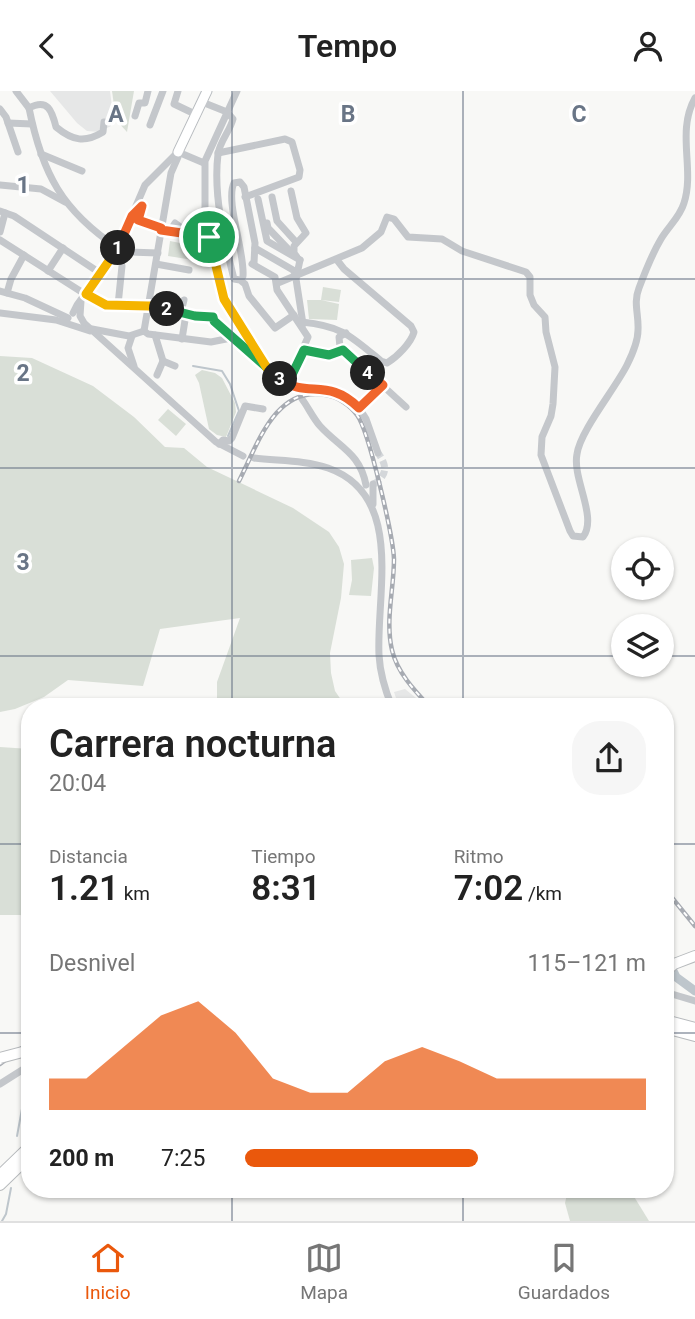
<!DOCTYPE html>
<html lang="es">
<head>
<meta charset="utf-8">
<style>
  body { margin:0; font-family:Roboto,sans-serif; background:#f6f6f6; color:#222; height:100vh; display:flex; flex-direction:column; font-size:26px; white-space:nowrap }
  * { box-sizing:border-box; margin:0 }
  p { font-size:23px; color:#767676 }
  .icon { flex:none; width:38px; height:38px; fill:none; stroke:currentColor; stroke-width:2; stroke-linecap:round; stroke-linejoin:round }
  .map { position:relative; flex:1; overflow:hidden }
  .sheet { position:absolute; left:21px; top:607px; width:653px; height:500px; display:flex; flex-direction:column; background:#fff; border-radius:28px; box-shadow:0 2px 5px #0004 }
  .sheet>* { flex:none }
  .tools { position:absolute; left:611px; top:446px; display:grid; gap:14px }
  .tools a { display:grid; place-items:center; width:63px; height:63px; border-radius:50%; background:#fff; box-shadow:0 2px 5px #0004; font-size:35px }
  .pin { position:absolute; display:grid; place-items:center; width:60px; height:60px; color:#fff; margin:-30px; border:4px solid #fff; border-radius:50%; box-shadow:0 2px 7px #0007 }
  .km { position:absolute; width:35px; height:35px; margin:-18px; border-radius:50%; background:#222; color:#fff; font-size:19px; line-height:35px; text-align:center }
  .round { display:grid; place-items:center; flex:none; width:74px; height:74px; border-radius:28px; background:#f6f6f6 }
  .head { display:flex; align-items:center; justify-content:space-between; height:119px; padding:0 28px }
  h1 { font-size:38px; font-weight:600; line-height:52px }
  .figures { display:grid; grid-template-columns:repeat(3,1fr); gap:10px; height:119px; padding:7px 28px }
  .figures div { display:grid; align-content:center }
  .figures b { font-size:35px; font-weight:600 }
  .figures small { font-size:19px; font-weight:400 }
  .figures p { font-size:19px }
  .chart { height:196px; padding:14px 28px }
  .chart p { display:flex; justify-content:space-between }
  .chart svg { width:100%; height:126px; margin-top:7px; fill:#ea580c; opacity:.7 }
  ul { padding:0 28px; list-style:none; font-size:23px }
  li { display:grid; grid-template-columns:112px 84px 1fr; align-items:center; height:52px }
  li i { height:18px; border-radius:9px; background:#ea580c }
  header { display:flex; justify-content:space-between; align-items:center; height:91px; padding:0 28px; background:#fff; font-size:32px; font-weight:600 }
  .tabs { display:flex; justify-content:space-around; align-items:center; height:98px; border-top:2px solid #e0e0e0; background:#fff; font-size:19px; color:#767676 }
  .tabs a { display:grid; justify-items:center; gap:4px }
  .tabs .current { color:#ea580c }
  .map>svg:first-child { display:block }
  .built { fill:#e6e7e7 }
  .green { fill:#d9dfd7 }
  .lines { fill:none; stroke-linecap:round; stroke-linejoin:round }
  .stream { stroke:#bec6cc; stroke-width:2 }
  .river { stroke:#bec6cc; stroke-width:9 }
  .minor-tunnel { stroke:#d4d7da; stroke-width:7; stroke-dasharray:7 3.5; stroke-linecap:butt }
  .major-casing { stroke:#b7bbbf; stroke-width:11 }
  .highway-casing { stroke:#b7babd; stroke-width:12 }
  .minor { stroke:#c4c7cb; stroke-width:7 }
  .major { stroke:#fff; stroke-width:9 }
  .highway { stroke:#fff; stroke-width:10 }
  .rail-casing { stroke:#a7abb2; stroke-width:4.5 }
  .rail { stroke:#fff; stroke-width:2; stroke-dasharray:5; stroke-linecap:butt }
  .highway-bridge-casing { stroke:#b7babd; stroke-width:12; stroke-linecap:butt }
  .highway-bridge { stroke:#fff; stroke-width:10 }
  .split-1-casing { stroke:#fff; stroke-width:14 }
  .split-2-casing { stroke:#fff; stroke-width:14 }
  .split-3-casing { stroke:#fff; stroke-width:14 }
  .split-4-casing { stroke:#fff; stroke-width:14 }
  .split-5-casing { stroke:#fff; stroke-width:14 }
  .split-6-casing { stroke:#fff; stroke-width:14 }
  .split-1 { stroke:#f0652b; stroke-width:9 }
  .split-2 { stroke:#f5b400; stroke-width:9 }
  .split-3 { stroke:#22a559; stroke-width:9 }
  .split-4 { stroke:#f0652b; stroke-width:9 }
  .split-5 { stroke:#22a559; stroke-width:9 }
  .split-6 { stroke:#f5b400; stroke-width:9 }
  .grid { fill:none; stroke:#697586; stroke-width:2; stroke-opacity:0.55 }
  .grid-label { font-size:23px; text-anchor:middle; font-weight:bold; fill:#697586; stroke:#fff; stroke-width:7; stroke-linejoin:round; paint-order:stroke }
</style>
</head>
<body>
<header><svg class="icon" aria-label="back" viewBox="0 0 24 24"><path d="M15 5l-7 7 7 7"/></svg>Tempo<svg class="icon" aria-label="person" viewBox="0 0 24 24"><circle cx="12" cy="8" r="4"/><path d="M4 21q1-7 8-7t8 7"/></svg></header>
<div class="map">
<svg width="695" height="1130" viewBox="0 0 695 1130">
  <rect width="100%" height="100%" fill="#f8f8f6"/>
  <g class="built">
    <path d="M50 0H110L113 24 111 35 99 41 87 40 77 32Z"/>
    <path d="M405 598 427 616H399L394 601Z"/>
  </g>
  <g class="green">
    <path d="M112 0H134L127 41 116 29Z"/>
    <path d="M170 150 195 155 193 169 168 165Z"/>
    <path d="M323 196 341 199 339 211 321 209 339 213 337 229 309 228 307 209H321Z"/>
    <path d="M0 265 32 267 93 295 134 326 165 356 184 357 207 376 293 417 329 441 339 456 344 473 341 507 330 562 331 582 335 600 346 616H217V591L240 527 160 538 143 595 68 589 44 606 15 618 0 621Z"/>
    <path d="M202 279 215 282 222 287 235 312 236 321 226 346 217 344 209 338 199 292 195 284Z"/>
    <path d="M168 318 186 333 176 345 158 329Z"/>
    <path d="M372 467 374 477 371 505 349 504 352 489 351 469Z"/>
    <path d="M0 656 30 658V827L20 824H0Z"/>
    <path d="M568 1099H630L649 1130H570L565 1112Z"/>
  </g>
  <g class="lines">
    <g class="stream">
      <path d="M193 275 222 280 230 293 239 320 228 345"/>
      <path d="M17 1045 24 1007 30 998"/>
      <path d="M2 1130 6 1123 11 1097"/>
    </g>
    <path class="river" d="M665 864 676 886 695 900"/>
    <path class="minor-tunnel" d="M374 393C388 384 387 374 378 362"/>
    <defs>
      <path id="major" d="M178 61 207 0"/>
      <g id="highway">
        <path d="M665 881 674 873 695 865"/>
        <path d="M665 929 695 937"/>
        <path d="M665 937 695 945"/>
        <path d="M0 1084 30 1055"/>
        <path d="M0 1094 30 1065"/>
      </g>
    </defs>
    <use href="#major" class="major-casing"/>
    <use href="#highway" class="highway-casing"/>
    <g class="minor">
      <path d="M16 0 29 17"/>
      <path d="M178 0 174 13 197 24"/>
      <path d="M237 0 205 70V119L214 171 222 204 262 269"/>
      <path d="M202 11 227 21 233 28C230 40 220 50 218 63 213 104 224 148 234 188L240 189 245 193 249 205 275 237 294 224"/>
      <path d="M0 18 6 26 18 61"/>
      <path d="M135 25 139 12H145L148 0"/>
      <path d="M104 31 103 41C85 52 73 50 56 36 52 20 48 7 29 17 42 82 62 120 118 157"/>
      <path d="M8 32 32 33"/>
      <path d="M150 34 163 0"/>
      <path d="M178 61 204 72"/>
      <path d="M218 62 285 48 292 51 300 79 299 86 245 106"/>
      <path d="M41 63 82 80"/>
      <path d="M0 94 41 98 65 111"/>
      <path d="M291 100 297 127 306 142 294 155V162L297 166"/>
      <path d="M272 106 277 130 296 151"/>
      <path d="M258 108 267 150 300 169"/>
      <path d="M0 120 14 125 100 182"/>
      <path d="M135 122 142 115 138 129 161 137"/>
      <path d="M267 132 268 137 289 159"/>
      <path d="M161 139 209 146"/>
      <path d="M170 140 175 132 183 138 190 139"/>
      <path d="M0 141 5 122"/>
      <path d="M0 149 99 212 149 215 195 225 213 226V230L291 297 324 298 348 307 359 317 366 328 378 362"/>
      <path d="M255 157 293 179 296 184"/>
      <path d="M129 161 158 162"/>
      <path d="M300 169 296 188 303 233"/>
      <path d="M156 173 189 179"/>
      <path d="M252 173 275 186 277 199 308 246 287 294"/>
      <path d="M48 180 63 157"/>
      <path d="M243 185C245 161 225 110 234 92L240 91 244 96 255 152 254 172"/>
      <path d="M278 192 362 157 381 141 387 126 394 128 408 146 442 148 462 160 526 181 530 186V204L534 214 545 226 546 241 555 276 553 313 551 325 542 346 541 364 570 440 573 445 583 446C598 426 572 388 577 363 580 340 615 298 627 274 632 264 638 251 638 239 639 224 633 212 639 197 645 181 652 163 661 148 668 136 680 126 684 112 695 78 676 41 695 7"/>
      <path d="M0 200 25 207 68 227"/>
      <path d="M7 202 11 188 24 164"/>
      <path d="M81 210 80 225 84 232 216 351 243 365"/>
      <path d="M118 214 122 175"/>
      <path d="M181 221 184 209"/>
      <path d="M0 222 56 229 90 240"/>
      <path d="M73 222 77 214 118 157 145 94 178 61"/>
      <path d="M302 231C342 235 351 245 381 270L387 272C397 266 411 252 414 241L411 235 344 178 337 169"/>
      <path d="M92 238 129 245 144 240 148 243 211 251 231 247"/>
      <path d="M144 240 171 82 178 66V61"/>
      <path d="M346 242 339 246 340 256 382 294 359 317"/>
      <path d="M155 244 163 270 175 275"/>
      <path d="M132 245 128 257 134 275"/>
      <path d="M182 248 186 223"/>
      <path d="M304 259 329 264 343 259"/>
      <path d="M157 284 163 270"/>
      <path d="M382 294 406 316"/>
      <path d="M302 308C308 316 313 327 320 335 340 357 360 362 366 394"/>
      <path d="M219 353 223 349 229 350 232 347 245 315 263 318"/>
      <path d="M254 367C278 370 305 369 328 377 405 404 376 503 379 564 380 582 385 599 392 616"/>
      <path d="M373 413V393"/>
      <path d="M665 901 695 910"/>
      <path d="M0 993 30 974"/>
    </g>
    <use href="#major" class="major"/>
    <use href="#highway" class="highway"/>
    <defs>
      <g id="rail">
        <path d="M239 390C257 355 275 294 326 304 338 306 350 314 357 324 369 340 393 445 394 468 394 498 385 529 392 559 397 581 414 599 430 616"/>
        <path d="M665 798 695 835"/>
        <path d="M0 973 30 951"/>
      </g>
    </defs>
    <use href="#rail" class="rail-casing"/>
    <use href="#rail" class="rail"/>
    <defs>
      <path id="highway-bridge" d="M0 967 30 959"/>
    </defs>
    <use href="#highway-bridge" class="highway-bridge-casing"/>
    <use href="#highway-bridge" class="highway-bridge"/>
  </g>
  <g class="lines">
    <defs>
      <path id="split-1" d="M118 157 132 125 142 115 138 129 161 137V139L209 146"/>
      <path id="split-2" d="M118 157 86 203 106 214 149 215 167 218"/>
      <path id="split-3" d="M167 218 195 225 213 226 214 230 280 288"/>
      <path id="split-4" d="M280 288C307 308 328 286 359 317L383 294 368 282"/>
      <path id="split-5" d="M267 277 287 294 304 259 329 264 343 259 368 282"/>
      <path id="split-6" d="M209 146 224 208 267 277"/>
    </defs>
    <use href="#split-1" class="split-1-casing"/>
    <use href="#split-2" class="split-2-casing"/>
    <use href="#split-3" class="split-3-casing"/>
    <use href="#split-4" class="split-4-casing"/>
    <use href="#split-5" class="split-5-casing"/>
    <use href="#split-6" class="split-6-casing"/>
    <use href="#split-1" class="split-1"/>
    <use href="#split-2" class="split-2"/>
    <use href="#split-3" class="split-3"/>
    <use href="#split-4" class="split-4"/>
    <use href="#split-5" class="split-5"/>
    <use href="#split-6" class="split-6"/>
  </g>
  <path class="grid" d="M232 0V616M463 0V616M0 188H695M0 377H695M0 565H623M662 565H695M0 753H30M665 753H695M0 942H30M665 942H695M232 1099V1130M463 1099V1130"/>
  <g class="grid-label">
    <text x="116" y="31">A</text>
    <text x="348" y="31">B</text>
    <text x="579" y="31">C</text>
    <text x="23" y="102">1</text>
    <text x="23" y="290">2</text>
    <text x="23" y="479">3</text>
  </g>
</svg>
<div class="tools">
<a><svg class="icon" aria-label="locate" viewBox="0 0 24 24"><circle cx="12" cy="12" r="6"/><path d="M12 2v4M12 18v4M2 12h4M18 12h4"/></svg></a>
<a><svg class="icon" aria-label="layers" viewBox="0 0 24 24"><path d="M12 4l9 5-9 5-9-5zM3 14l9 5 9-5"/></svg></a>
</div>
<div class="pin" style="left:209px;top:146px;background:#1e9e55"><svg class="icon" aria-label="arrive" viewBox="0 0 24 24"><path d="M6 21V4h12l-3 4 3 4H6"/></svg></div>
<b class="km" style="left:118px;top:157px">1</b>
<b class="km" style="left:167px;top:218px">2</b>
<b class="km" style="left:280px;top:288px">3</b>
<b class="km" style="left:368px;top:282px">4</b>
<section class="sheet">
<div class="head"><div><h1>Carrera nocturna</h1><p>20:04</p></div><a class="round"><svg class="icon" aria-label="share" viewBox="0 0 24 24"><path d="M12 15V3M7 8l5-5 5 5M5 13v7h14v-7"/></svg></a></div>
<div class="figures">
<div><p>Distancia</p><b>1.21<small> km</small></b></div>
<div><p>Tiempo</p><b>8:31</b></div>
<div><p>Ritmo</p><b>7:02<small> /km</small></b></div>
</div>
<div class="chart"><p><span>Desnivel</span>115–121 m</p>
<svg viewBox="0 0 160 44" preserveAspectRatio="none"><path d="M0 44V33L10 33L20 22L30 11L40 6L50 17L60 33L70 38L80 38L90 27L100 22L110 27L120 33L130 33L140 33L150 33L160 33V44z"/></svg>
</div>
<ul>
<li><b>200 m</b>7:25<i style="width:58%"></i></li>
</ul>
</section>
</div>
<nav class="tabs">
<a class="current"><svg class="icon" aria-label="home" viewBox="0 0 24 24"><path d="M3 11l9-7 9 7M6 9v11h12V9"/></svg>Inicio</a>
<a><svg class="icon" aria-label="map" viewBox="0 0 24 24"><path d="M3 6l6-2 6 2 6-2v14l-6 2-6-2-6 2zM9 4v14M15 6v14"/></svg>Mapa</a>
<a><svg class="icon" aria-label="saved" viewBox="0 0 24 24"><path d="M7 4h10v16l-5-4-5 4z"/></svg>Guardados</a>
</nav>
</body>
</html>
